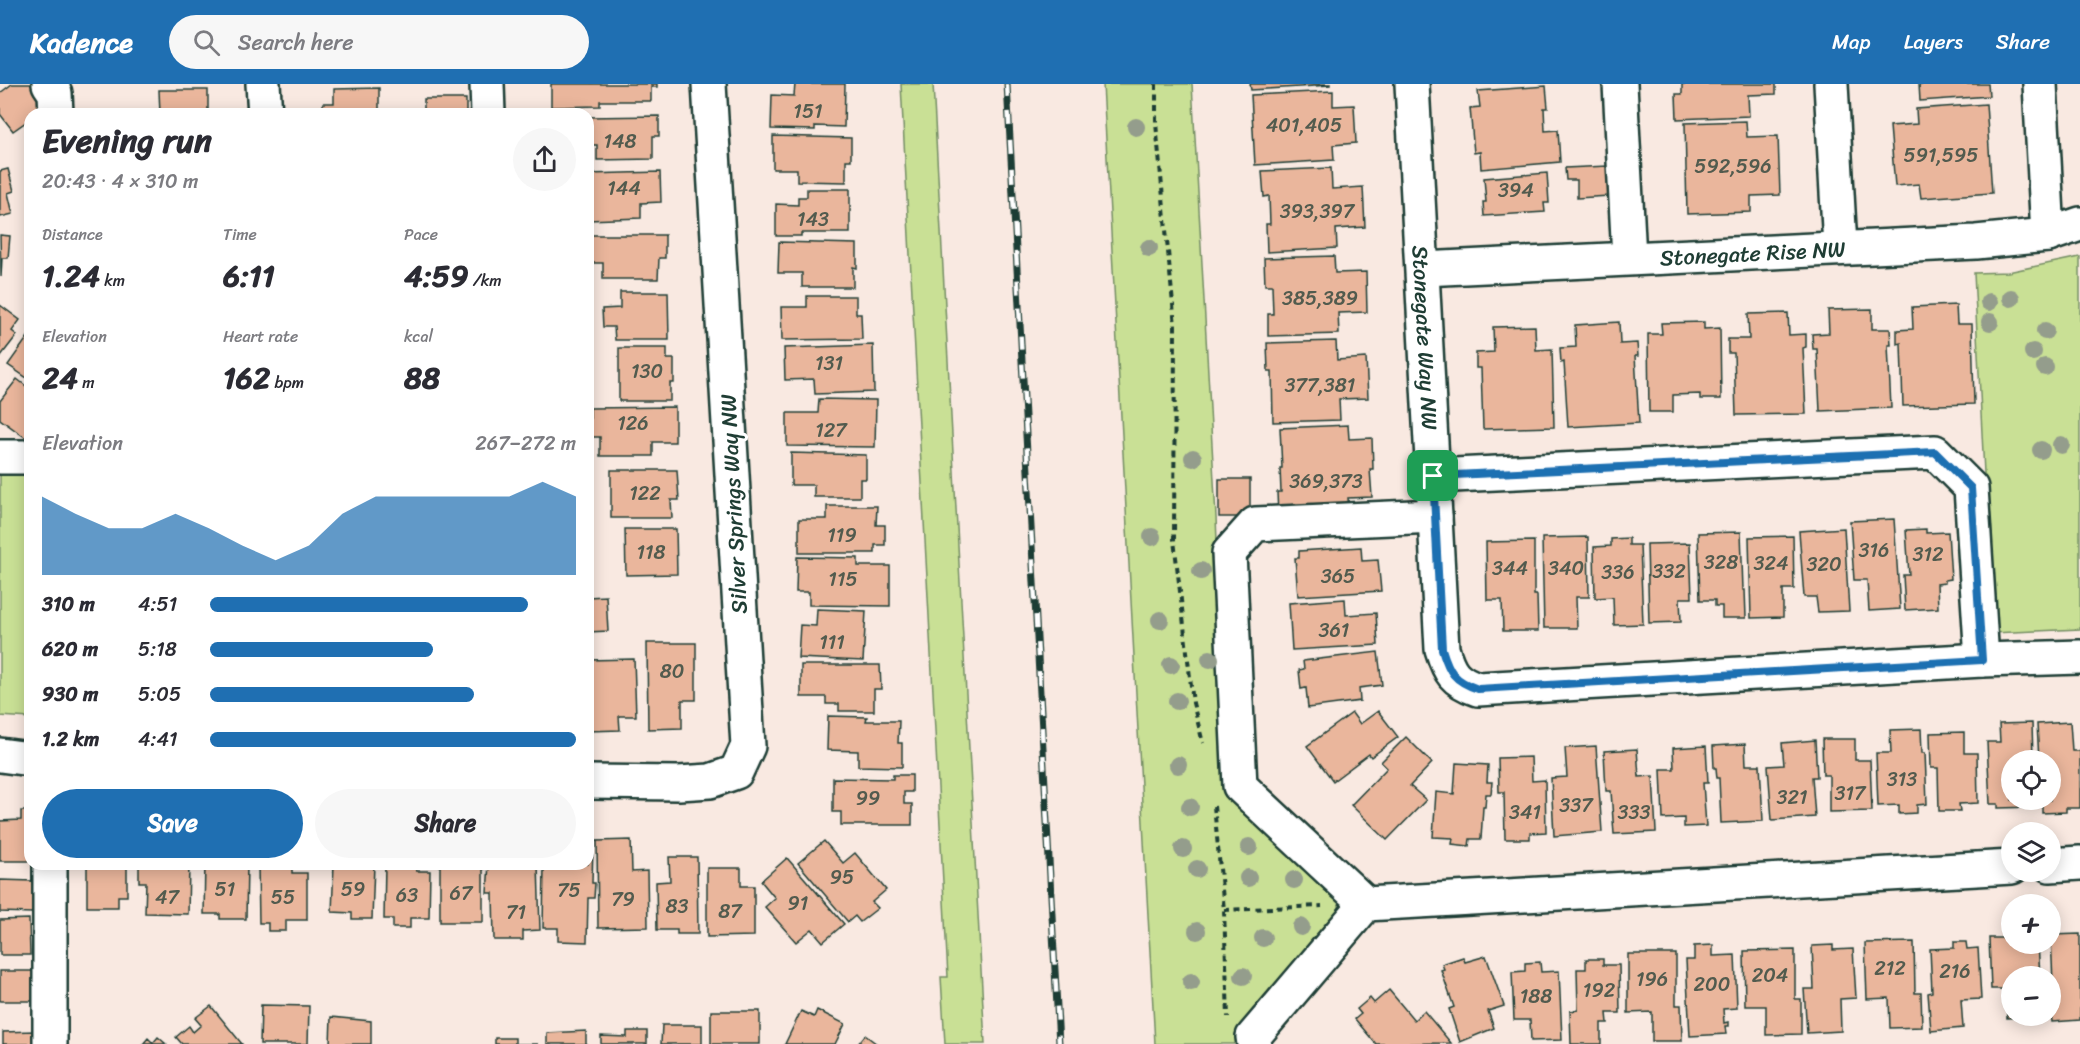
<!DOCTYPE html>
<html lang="en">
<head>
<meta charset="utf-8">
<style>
  body { margin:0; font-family:Sriracha,sans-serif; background:#f7f7f7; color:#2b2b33; height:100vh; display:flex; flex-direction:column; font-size:22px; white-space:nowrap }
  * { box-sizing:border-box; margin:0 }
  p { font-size:20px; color:#7c7c81 }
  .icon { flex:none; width:33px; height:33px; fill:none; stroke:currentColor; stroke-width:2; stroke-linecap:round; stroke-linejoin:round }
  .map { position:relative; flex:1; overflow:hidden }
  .details { position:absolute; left:24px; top:24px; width:570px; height:762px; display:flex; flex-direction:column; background:#fff; border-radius:18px; box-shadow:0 3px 15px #0003 }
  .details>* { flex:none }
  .buttons { position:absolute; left:2001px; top:666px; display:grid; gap:12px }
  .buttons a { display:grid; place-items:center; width:60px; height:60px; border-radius:50%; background:#fff; box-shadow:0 3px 15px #0003; font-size:30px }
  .pin { position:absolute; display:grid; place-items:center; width:51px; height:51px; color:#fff; margin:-26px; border-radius:12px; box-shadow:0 3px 9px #0006 }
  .round { display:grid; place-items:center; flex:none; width:63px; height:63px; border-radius:32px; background:#f7f7f7 }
  .head { display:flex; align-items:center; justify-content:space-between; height:102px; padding:0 18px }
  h1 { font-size:33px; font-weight:700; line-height:45px }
  .stats { display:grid; grid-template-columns:repeat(3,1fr); gap:9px; height:102px; padding:6px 18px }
  .stats div { display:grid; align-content:center }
  .stats b { font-size:30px; font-weight:700 }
  .stats small { font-size:16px; font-weight:400 }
  .stats p { font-size:16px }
  .chart { height:168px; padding:12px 18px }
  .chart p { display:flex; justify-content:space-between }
  .chart svg { width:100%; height:108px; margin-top:6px; fill:#1f6fb2; opacity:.7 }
  .button { display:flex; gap:12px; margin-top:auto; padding:12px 18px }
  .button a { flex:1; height:69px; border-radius:36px; background:#1f6fb2; color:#fff; font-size:24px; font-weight:700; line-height:69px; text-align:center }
  .button a+a { background:#f7f7f7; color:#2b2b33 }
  ul { padding:0 18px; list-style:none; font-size:20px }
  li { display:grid; grid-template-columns:96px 72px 1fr; align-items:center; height:45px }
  li i { height:15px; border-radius:8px; background:#1f6fb2 }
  header { display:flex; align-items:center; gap:36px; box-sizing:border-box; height:84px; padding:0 30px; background:#1f6fb2; color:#fff }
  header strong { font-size:28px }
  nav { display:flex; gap:33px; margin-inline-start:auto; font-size:21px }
  .search { width:420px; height:54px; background:#f7f7f7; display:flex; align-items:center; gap:15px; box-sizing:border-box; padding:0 21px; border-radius:33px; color:#7c7c81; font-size:22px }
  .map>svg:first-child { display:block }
  .green { fill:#c9e095; stroke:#748e64; stroke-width:1.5 }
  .building { fill:#eab69c; stroke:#1f3d34; stroke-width:1.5 }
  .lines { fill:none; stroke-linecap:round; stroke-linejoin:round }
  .minor-casing { stroke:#1f3d34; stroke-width:38 }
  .path { stroke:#1f3d34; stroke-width:4; stroke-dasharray:6 4.5; stroke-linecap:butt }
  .minor { stroke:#fff; stroke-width:33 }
  .rail-casing { stroke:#1f3d34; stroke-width:7 }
  .rail { stroke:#fff; stroke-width:4.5; stroke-dasharray:14; stroke-linecap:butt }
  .tree { fill:#949d8c }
  .route-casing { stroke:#fff; stroke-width:12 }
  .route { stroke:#1f6fb2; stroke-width:8 }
  .labels { text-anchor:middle; stroke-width:6; stroke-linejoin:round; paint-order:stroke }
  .number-label { font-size:20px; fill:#525b4e }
  .street-label { font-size:22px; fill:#1f3d34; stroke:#fff }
</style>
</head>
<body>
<header>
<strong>Kadence</strong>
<div class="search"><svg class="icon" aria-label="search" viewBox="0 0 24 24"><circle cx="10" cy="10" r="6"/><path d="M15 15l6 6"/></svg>Search here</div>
<nav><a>Map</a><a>Layers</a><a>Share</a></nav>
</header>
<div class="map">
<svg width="2080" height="960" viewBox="0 0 2080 960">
  <rect width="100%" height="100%" fill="#f9e9e1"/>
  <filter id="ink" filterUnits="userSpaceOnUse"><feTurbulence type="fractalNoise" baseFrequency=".0167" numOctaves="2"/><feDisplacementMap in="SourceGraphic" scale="12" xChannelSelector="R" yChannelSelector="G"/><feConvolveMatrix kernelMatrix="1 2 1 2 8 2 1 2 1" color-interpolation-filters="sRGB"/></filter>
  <g filter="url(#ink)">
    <g class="green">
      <path d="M901 0H933L985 960H945L941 893H948Z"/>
      <path d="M1103 0H1192L1216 433 1227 704 1338 807 1340 835 1241 941 1242 960H1155Z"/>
      <path d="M2080 173V545L1992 549 1974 189 2008 188Z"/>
      <path d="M0 390H30V634L0 632Z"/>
    </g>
    <g class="building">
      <path d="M12 0H36L39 4 33 8 44 24 36 30H30V35L13 47 0 30V9Z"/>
      <path d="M551 0H657V3H651V17H600V22L551 23Z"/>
      <path d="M795 0H845L844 43 815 42V46L771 45 772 11 794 12Z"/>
      <path d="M1250 0H1330V1L1251 6Z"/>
      <path d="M1682 0H1776V10L1748 11 1749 32 1677 35 1676 10H1682Z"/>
      <path d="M1919 0H1988L1989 12 1920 17Z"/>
      <path d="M1546 2 1548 24H1544L1545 47 1558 46 1560 78 1481 85 1480 68 1474 69 1470 24 1480 23 1478 7Z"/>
      <path d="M379 4V26H383V30H323V19H334V5Z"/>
      <path d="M159 6H208V30H160Z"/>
      <path d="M1333 7V22L1354 21 1356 59 1333 61 1334 76 1255 81 1251 11Z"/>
      <rect x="424" y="15" width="42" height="15"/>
      <path d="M1986 20 1992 109 1921 114 1919 100 1895 102 1890 42 1917 40 1916 25Z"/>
      <path d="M659 32V52H653V75L597 76V61H588V33Z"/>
      <path d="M1746 37 1747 53 1778 52 1780 111 1751 112V128L1687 130 1685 39Z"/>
      <path d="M773 52 851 54V76H846V98L797 97V85H773Z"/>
      <path d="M1608 82 1609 112 1577 114V96H1566L1565 84Z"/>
      <path d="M1331 84 1332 105 1363 103 1365 143 1336 145 1337 164 1267 168 1266 140H1270L1269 112 1264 113 1262 87Z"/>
      <path d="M8 85 14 107 8 109 13 130 0 133V87Z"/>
      <path d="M660 88 661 118 641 119V134L588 136V90Z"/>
      <path d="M1547 89 1549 119H1544L1545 128 1484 132 1483 118H1486L1484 94Z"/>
      <path d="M807 105H850V149H801V152H776V120L798 121V113H807Z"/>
      <path d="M0 151 10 152 8 174H2L1 193Z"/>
      <path d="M591 151H665V174H659L658 195H603V179H591Z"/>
      <path d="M779 158 857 160V184L853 183V203H802V189H778Z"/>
      <path d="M1334 172 1335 189 1366 188 1367 228 1338 229 1339 250 1268 252V230H1273L1272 201H1265L1264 174Z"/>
      <path d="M620 208H668L669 256H615L614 243H603L602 225 620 224Z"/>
      <path d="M807 212H856V230H861L862 255 782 256 781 223H807Z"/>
      <path d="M0 221 20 236 12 247 17 251 0 273Z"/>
      <path d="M1956 221 1957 240H1972L1974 320 1903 322 1901 259 1897 260V246L1913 245 1912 223Z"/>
      <path d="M1872 225V245H1890L1891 261H1888L1891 324 1820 327 1817 265H1813L1812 250 1829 249 1828 226Z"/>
      <path d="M1788 229 1789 251 1806 250V263L1803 264 1806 330 1736 331 1734 269H1728V255H1749L1748 230Z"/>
      <path d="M1619 238 1620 260 1637 259 1638 272H1635L1639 339 1568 343 1564 278 1561 279 1560 264 1576 263 1575 241Z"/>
      <path d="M1704 238V245L1720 244 1721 315H1700V310L1673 311V328H1649L1648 250H1662L1661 239Z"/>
      <path d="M1535 242 1536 266 1552 265 1554 343 1483 345 1481 284H1476V269L1494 268 1493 243Z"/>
      <path d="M30 250V296L8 281Z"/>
      <path d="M1336 257 1337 276 1366 274 1368 314 1339 315 1340 336 1273 338 1272 287H1268L1267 259Z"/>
      <path d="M873 261 874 308 815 310 814 295 785 296 784 264Z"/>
      <path d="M619 264H667V275H674V299H670V317H619Z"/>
      <path d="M17 295 30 305V349L26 354 0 335V317Z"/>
      <path d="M819 315 876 316 875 363 787 362V329H818Z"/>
      <path d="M675 323V358H653V372H600V353H590V324Z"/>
      <path d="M1348 341 1349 355 1372 354 1373 385H1370L1372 413 1348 414 1349 427 1278 431 1277 408H1281L1280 384H1282L1280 344Z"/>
      <path d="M791 369 866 371V395H860V413H814V401H791Z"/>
      <path d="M611 386H677L679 416H671L672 434H611Z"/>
      <rect x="1219" y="395" width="31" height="38"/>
      <path d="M827 422H877L876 441H885V461H875V469H799V435H827Z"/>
      <path d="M1894 435 1900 525 1869 527 1867 496H1854L1850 437Z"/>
      <path d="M1844 444 1849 527 1818 528 1816 513H1804L1799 447Z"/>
      <path d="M625 445H676L677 490 626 491Z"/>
      <path d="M1926 445V449L1948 448 1951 495 1945 496V499L1937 500 1938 524 1905 526 1903 491H1909L1906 446Z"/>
      <path d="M1741 448 1743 506H1745L1746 534H1722V522H1715V516H1700L1698 449Z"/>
      <path d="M1793 452 1794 505H1783V533L1751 534 1749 453Z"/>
      <path d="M1588 453 1589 513H1576L1577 544H1544L1542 454Z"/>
      <path d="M1629 454V461H1640L1643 540 1614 541 1613 513 1595 514 1594 463 1611 462V455Z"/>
      <path d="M1534 457V511H1537L1538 547H1503L1502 516H1487L1486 458Z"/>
      <path d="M1690 459 1692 514H1680L1681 538 1649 539 1647 460Z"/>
      <path d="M1361 463 1362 477 1378 476 1381 507 1298 512 1295 474H1299V467Z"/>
      <path d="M797 473 858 474V482H890V522L809 521V508H796Z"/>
      <path d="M606 512 608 547 588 548V513Z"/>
      <path d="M1345 515 1346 531 1376 529 1378 561 1292 566 1289 519Z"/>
      <path d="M817 525 866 527 863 577 798 574 800 541 816 542Z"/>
      <path d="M647 559H696V616H682V644L648 645Z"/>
      <path d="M1378 568 1382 601 1359 604 1360 617 1308 624 1306 604 1301 605 1299 586 1304 585 1303 577Z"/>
      <path d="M634 575 636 632H619L620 646 588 647V576Z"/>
      <path d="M801 581H880L881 605H874V627H839V620H826V613H801Z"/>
      <path d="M1378 627 1398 653 1371 673 1369 670 1333 697 1307 662 1352 629 1360 640Z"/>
      <path d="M828 632 867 633 866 637H899L898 659H902V683L858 682V667L827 666Z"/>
      <path d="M2070 638 2072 667H2080V724H2066V728L2042 729V716H2050V676H2039L2037 640Z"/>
      <path d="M2032 639 2033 676H2012V716H2035V723L1998 724V720H1990L1987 658H2000L1999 640Z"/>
      <path d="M1921 645 1922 669H1925L1927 720 1917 721V729L1899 730V721L1878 722 1876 669H1891L1890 646Z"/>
      <path d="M1964 648V669H1977L1978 719 1959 720 1960 727H1939L1938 684H1931L1930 649Z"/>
      <path d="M1406 653 1432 679 1410 702 1426 716 1387 756 1351 721 1387 684 1381 678Z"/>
      <path d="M1822 655H1855V676H1870L1872 727 1829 728V691H1823Z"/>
      <path d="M1815 656 1817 693H1812L1815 733 1772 736 1768 682 1784 681 1782 659Z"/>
      <path d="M1745 660 1746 681H1760L1763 737 1721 739 1719 694H1717L1716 684H1714L1713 662Z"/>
      <path d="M1596 662 1602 748 1554 752 1551 694 1567 693 1565 664Z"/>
      <path d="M1706 662 1708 699H1703L1706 742 1684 743V734L1663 735 1661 685H1674L1673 664Z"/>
      <path d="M1637 665 1639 693 1653 692 1656 748 1614 750 1611 707H1606L1604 667Z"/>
      <path d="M1531 673 1532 697 1545 696 1546 748 1530 749V755H1505L1504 708H1499L1498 674Z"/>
      <path d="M1456 679 1488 681 1487 698H1492L1491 710H1486L1485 723H1483L1481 755H1470L1469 762 1452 760 1453 754 1433 753 1436 708 1454 710Z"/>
      <path d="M893 691H912V708H904V720H912V741H841V728H833V694L893 695Z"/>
      <path d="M21 727H30V777H0V737L21 736Z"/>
      <path d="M631 756 632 788 647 787 648 843 598 844 597 757Z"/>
      <path d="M824 757 843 779 855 769 886 806 872 818 878 824 860 838 855 832 848 838 798 779Z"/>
      <path d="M588 758H593L592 799H595L594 814H588L587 858 558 857V844H543L544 782 558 783V780H588Z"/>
      <path d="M669 773H697L698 850H677V846H657L656 798 670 797Z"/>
      <path d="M787 774 844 840 823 858 812 845 796 858 765 823 775 814 761 797Z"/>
      <path d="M87 780H127V812H118V823H87Z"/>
      <path d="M139 780H189L188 830 145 829 146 798H139Z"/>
      <path d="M205 780H247L246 835H220V830H204Z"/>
      <path d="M258 780H292V789H307V836H286V847H268V839H259Z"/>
      <path d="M334 780H374L372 835H352V829L332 828Z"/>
      <path d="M385 780H416V787H430L429 834H410V844H393V835H384Z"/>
      <rect x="440" y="780" width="43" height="58"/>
      <path d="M489 780 538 781 540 846 523 847V856H494L493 809H487Z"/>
      <path d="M707 784H741V802H754V852L707 853Z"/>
      <path d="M0 796 33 797 32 829 0 828Z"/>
      <path d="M29 835 30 871H0V836Z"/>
      <path d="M2009 847H2012V860H2038L2040 892H2012V932H2042L2007 934 2006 905H1991L1989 854H2009Z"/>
      <path d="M2080 850V936L2052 938 2050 920V901L2053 900 2051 851Z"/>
      <path d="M1914 858 1915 909H1921L1922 943 1890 944 1889 914 1867 915 1865 859Z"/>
      <path d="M1954 858H1966L1967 865 1978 864 1981 915 1961 916 1963 944 1931 947 1928 909 1932 908 1930 865 1954 864Z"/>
      <path d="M1713 861V872L1735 871 1737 924 1723 925 1724 939 1728 938V942H1725L1726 950 1690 952 1686 876H1694V862Z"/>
      <path d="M1833 861V866L1853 865 1856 914 1840 915 1841 947 1807 949 1804 905H1814L1812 862Z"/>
      <path d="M1795 866V915H1801V950L1766 951V922H1745L1744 867Z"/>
      <path d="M1628 870H1676V921H1681L1682 957H1652V928L1628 929Z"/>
      <path d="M1486 872 1504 922 1488 927 1494 944 1460 958 1449 925 1454 923 1441 886 1444 885 1442 880 1463 873 1465 878Z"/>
      <path d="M1586 875H1603V881H1619L1620 929H1607L1608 939H1601V960H1571L1570 927 1578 926 1577 885H1586Z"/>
      <path d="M1540 878 1541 888 1559 887 1562 956 1531 957 1530 936H1514L1512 888 1525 887V879Z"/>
      <rect x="0" y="887" width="36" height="30"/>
      <path d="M1389 906 1414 936 1424 927 1451 959 1376 960 1355 935 1361 930 1357 925 1370 914 1374 919Z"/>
      <path d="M261 921 309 922 308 960H260Z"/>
      <path d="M211 922 242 960H182L176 953 189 942 193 948 201 941 195 934Z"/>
      <path d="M817 926 845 940 835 960H785L801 927 814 933Z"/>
      <rect x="711" y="927" width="49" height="33"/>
      <path d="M331 933 371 937V960H330Z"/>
      <path d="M662 941H702V960H661Z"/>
      <path d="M35 947 36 960H3V948Z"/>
      <path d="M586 947V960H547V949Z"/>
      <path d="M627 947H647V960H601V952L627 953Z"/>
      <path d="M865 951 877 960H858Z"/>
      <path d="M158 953 166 960H143L148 954 153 959Z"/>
      <path d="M495 954H515V960H538H495Z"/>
    </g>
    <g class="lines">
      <defs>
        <g id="minor">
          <path d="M49 0 55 9 56 30"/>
          <path d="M263 0 265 30"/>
          <path d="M487 0 488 30"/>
          <path id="s1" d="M1412 0 1442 565C1449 588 1454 597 1478 605L1982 576 2080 573"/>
          <path d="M1620 0 1629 174"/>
          <path d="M1831 0 1840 163"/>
          <path d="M2040 0 2048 151"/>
          <path id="s2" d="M1423 185 1976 158 2048 151 2080 140"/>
          <path d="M0 373H30"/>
          <path d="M1433 392 1935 368 1971 404 1982 576"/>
          <path d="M0 671 30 675"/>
          <path d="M588 698 679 699 710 697 736 688 748 662 709 0"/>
          <path d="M50 780V960"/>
          <path d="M2050 781 2080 779"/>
          <path d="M1366 820 1240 702 1229 469 1255 440 1435 432"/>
          <path d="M1254 960 1253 953 1366 820 2012 783"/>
        </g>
      </defs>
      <use href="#minor" class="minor-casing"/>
      <g class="path">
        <path d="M1156 0V39L1175 242 1174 456 1193 619 1203 659"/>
        <path d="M1214 722 1224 826 1228 933"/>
        <path d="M1224 826 1322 822"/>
      </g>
      <use href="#minor" class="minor"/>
      <defs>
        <path id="rail" d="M1007 0 1059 960"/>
      </defs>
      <use href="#rail" class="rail-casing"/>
      <use href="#rail" class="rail"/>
    </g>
    <g class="tree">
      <circle cx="1136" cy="43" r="9"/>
      <circle cx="1149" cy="164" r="9"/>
      <circle cx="2011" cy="214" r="9"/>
      <circle cx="1989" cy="218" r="9"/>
      <circle cx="1990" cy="238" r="9"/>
      <circle cx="2045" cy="247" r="9"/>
      <circle cx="2033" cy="268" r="9"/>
      <circle cx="2045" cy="283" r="9"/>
      <circle cx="2061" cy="361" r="9"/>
      <circle cx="2041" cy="366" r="9"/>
      <circle cx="1193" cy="374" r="9"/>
      <circle cx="1152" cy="453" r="9"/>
      <circle cx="1201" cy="487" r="9"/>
      <circle cx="1160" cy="536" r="9"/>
      <circle cx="1210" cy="575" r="9"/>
      <circle cx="1171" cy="581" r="9"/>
      <circle cx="1177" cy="617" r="9"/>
      <circle cx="1178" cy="681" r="9"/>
      <circle cx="1190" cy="723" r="9"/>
      <circle cx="1249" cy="763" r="9"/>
      <circle cx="1183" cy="765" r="9"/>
      <circle cx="1197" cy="785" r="9"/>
      <circle cx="1248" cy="794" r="9"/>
      <circle cx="1294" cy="796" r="9"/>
      <circle cx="1301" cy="843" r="9"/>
      <circle cx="1197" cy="847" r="9"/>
      <circle cx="1263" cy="854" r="9"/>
      <circle cx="1243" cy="892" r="9"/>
      <circle cx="1191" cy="898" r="9"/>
    </g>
  </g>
  <g class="lines" filter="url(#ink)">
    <defs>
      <path id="route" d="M1935 368 1971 404 1982 576 1478 605C1454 597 1449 588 1442 565L1433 392Z"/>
    </defs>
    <use href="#route" class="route-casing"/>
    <use href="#route" class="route"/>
  </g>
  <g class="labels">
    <g class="number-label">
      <text x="808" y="34">151</text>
      <text x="1304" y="48">401,405</text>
      <text x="620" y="64">148</text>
      <text x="1941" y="78">591,595</text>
      <text x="1733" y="89">592,596</text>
      <text x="624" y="111">144</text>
      <text x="1516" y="113">394</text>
      <text x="1317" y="134">393,397</text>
      <text x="813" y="142">143</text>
      <text x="1320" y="221">385,389</text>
      <text x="829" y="286">131</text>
      <text x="647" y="294">130</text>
      <text x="1320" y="308">377,381</text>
      <text x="633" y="346">126</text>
      <text x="831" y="353">127</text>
      <text x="1326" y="404">369,373</text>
      <text x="645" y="416">122</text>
      <text x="842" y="458">119</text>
      <text x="1874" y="473">316</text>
      <text x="651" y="475">118</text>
      <text x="1928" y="477">312</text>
      <text x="1721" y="485">328</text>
      <text x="1771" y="486">324</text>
      <text x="1824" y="487">320</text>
      <text x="1510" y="491">344</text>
      <text x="1566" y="491">340</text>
      <text x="1669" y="494">332</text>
      <text x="1618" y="495">336</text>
      <text x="1338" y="499">365</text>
      <text x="843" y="502">115</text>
      <text x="1334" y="553">361</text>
      <text x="832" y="565">111</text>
      <text x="672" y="594">80</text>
      <text x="1902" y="702">313</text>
      <text x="1850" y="716">317</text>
      <text x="1792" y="720">321</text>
      <text x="868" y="721">99</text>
      <text x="1576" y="728">337</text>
      <text x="1525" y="735">341</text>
      <text x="1634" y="735">333</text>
      <text x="842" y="800">95</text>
      <text x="225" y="812">51</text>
      <text x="353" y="812">59</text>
      <text x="569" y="813">75</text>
      <text x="461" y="816">67</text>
      <text x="407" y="818">63</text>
      <text x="167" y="820">47</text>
      <text x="283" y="820">55</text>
      <text x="623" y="822">79</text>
      <text x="798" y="826">91</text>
      <text x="677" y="829">83</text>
      <text x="730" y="834">87</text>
      <text x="516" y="835">71</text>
      <text x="1890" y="891">212</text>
      <text x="1955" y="894">216</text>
      <text x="1770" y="898">204</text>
      <text x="1652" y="902">196</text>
      <text x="1712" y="907">200</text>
      <text x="1599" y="913">192</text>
      <text x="1536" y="919">188</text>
    </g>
    <g class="street-label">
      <text dy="8" stroke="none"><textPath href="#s2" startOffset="330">Stonegate Rise NW</textPath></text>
      <text dy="8" stroke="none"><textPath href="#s1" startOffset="254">Stonegate Way NW</textPath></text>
      <text transform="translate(733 420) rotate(-93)" y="8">Silver Springs Way NW</text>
    </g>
  </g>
</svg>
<div class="buttons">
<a><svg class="icon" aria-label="locate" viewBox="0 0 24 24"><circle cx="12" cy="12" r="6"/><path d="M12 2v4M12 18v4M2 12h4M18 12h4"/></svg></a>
<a><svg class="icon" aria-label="layers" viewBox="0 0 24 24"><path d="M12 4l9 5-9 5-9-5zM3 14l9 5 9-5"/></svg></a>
<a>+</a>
<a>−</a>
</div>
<div class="pin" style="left:1433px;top:392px;background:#1e9e55"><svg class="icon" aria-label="arrive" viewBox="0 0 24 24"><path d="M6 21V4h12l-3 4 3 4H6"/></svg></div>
<section class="details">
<div class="head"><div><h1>Evening run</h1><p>20:43 · 4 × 310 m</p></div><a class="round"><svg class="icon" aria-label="share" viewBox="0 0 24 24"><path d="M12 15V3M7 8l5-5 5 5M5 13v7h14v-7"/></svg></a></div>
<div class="stats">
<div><p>Distance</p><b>1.24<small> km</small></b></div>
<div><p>Time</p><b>6:11</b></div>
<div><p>Pace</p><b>4:59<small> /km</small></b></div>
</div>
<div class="stats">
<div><p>Elevation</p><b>24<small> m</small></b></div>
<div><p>Heart rate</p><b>162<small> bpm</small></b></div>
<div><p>kcal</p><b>88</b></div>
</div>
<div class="chart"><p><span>Elevation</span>267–272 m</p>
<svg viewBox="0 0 160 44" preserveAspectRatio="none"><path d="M0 44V12L10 19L20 25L30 25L40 19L50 25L60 32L70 38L80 32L90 19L100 12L110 12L120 12L130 12L140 12L150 6L160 12V44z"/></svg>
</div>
<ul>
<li><b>310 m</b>4:51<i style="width:87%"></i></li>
<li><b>620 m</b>5:18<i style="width:61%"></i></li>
<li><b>930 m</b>5:05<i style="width:72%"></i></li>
<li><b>1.2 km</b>4:41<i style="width:100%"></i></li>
</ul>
<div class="button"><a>Save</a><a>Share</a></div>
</section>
</div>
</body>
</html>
